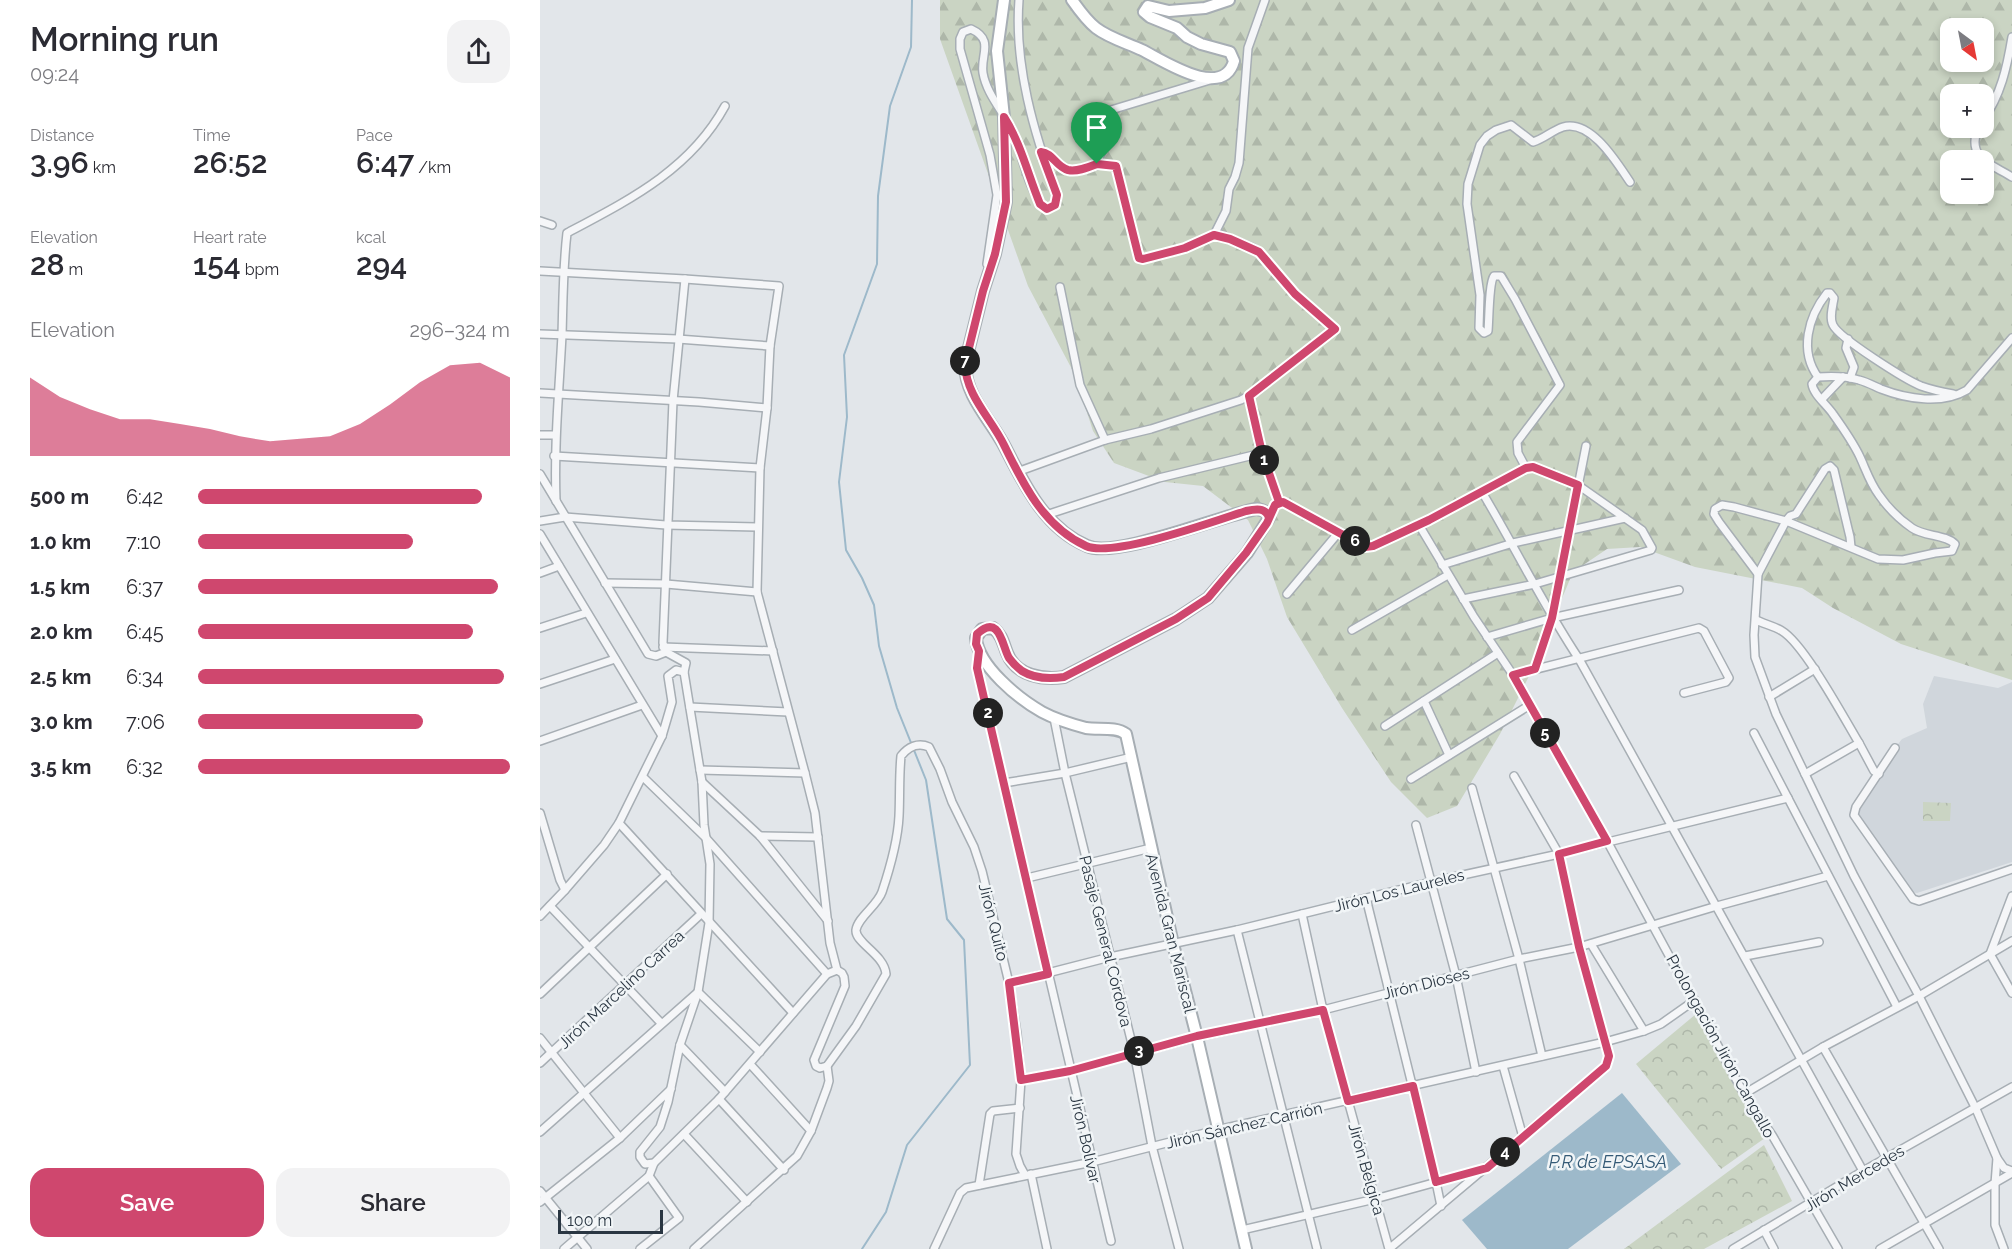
<!DOCTYPE html>
<html lang="en">
<head>
<meta charset="utf-8">
<style>
  body { margin:0; font-family:Raleway,sans-serif; background:#f2f2f3; color:#2b2b33; height:100vh; display:flex; flex-direction:column; font-size:22px; white-space:nowrap }
  * { box-sizing:border-box; margin:0 }
  p { font-size:20px; color:#7c7c81 }
  .icon { flex:none; width:33px; height:33px; fill:none; stroke:currentColor; stroke-width:2; stroke-linecap:round; stroke-linejoin:round }
  .map { position:relative; flex:1; overflow:hidden }
  .details { display:flex; flex-direction:column; background:#fff; width:540px }
  .details>* { flex:none }
  .needle { width:39px; rotate:148deg }
  .buttons { position:absolute; left:1400px; top:18px; display:grid; gap:12px }
  .buttons a { display:grid; place-items:center; width:54px; height:54px; border-radius:12px; background:#fff; box-shadow:0 3px 9px #0003; font-size:30px }
  .scale { position:absolute; left:18px; bottom:15px; width:105px; box-sizing:border-box; padding-left:6px; border:3px solid #2a3642; border-top:0; font-size:16px; line-height:21px; white-space:nowrap; color:#2a3642; -webkit-text-stroke:4px #f1f5f7; paint-order:stroke }
  .pin { position:absolute; display:grid; place-items:center; width:51px; height:51px; color:#fff; margin:-62px -26px; border-radius:50% 50% 50% 0; rotate:-45deg; box-shadow:0 0 6px #0007 }
  .pin .icon { rotate:45deg }
  .km { position:absolute; width:30px; height:30px; margin:-15px; border-radius:50%; background:#222; color:#fff; font-size:16px; line-height:30px; text-align:center }
  .round { display:grid; place-items:center; flex:none; width:63px; height:63px; border-radius:18px; background:#f2f2f3 }
  .headline { display:flex; align-items:center; justify-content:space-between; height:102px; padding:0 30px }
  h1 { font-size:33px; font-weight:600; line-height:45px }
  .figures { display:grid; grid-template-columns:repeat(3,1fr); gap:9px; height:102px; padding:6px 30px }
  .figures div { display:grid; align-content:center }
  .figures b { font-size:30px; font-weight:600 }
  .figures small { font-size:16px; font-weight:400 }
  .figures p { font-size:16px }
  .chart { height:168px; padding:12px 30px }
  .chart p { display:flex; justify-content:space-between }
  .chart svg { width:100%; height:108px; margin-top:6px; fill:#cf476e; opacity:.7 }
  .primary-button { display:flex; gap:12px; margin-top:auto; padding:12px 30px }
  .primary-button a { flex:1; height:69px; border-radius:18px; background:#cf476e; color:#fff; font-size:24px; font-weight:600; line-height:69px; text-align:center }
  .primary-button a+a { background:#f2f2f3; color:#2b2b33 }
  ul { padding:0 30px; list-style:none; font-size:20px }
  li { display:grid; grid-template-columns:96px 72px 1fr; align-items:center; height:45px }
  li i { height:15px; border-radius:8px; background:#cf476e }
  main { display:flex; flex:1; min-height:0 }
  .map>svg:first-child { display:block }
  .built { fill:#d0d6dc }
  .forest { fill:url(#forest-firs); fill-rule:evenodd }
  .park { fill:url(#park-crowns) }
  .water { fill:#9db9ca }
  .lines { fill:none; stroke-linecap:round; stroke-linejoin:round }
  .stream { stroke:#9db9ca; stroke-width:2 }
  .street-casing { stroke:#a7aeb4; stroke-width:10 }
  .secondary-casing { stroke:#a7aeb4; stroke-width:14 }
  .street { stroke:#f5f6f8; stroke-width:7 }
  .secondary { stroke:#fff; stroke-width:10 }
  .route-casing { stroke:#fff; stroke-width:12 }
  .route { stroke:#cf476e; stroke-width:8 }
  .labels { text-anchor:middle; stroke-width:5; stroke-linejoin:round; paint-order:stroke }
  .street-label { font-size:16px; fill:#2a3642; stroke:#f1f5f7 }
  .water-label { font-size:18px; font-style:italic; fill:#345a76; stroke:#f1f5f7 }
</style>
</head>
<body>
<main>
<section class="details">
<div class="headline"><div><h1>Morning run</h1><p>09:24</p></div><a class="round"><svg class="icon" aria-label="share" viewBox="0 0 24 24"><path d="M12 15V3M7 8l5-5 5 5M5 13v7h14v-7"/></svg></a></div>
<div class="figures">
<div><p>Distance</p><b>3.96<small> km</small></b></div>
<div><p>Time</p><b>26:52</b></div>
<div><p>Pace</p><b>6:47<small> /km</small></b></div>
</div>
<div class="figures">
<div><p>Elevation</p><b>28<small> m</small></b></div>
<div><p>Heart rate</p><b>154<small> bpm</small></b></div>
<div><p>kcal</p><b>294</b></div>
</div>
<div class="chart"><p><span>Elevation</span>296–324 m</p>
<svg viewBox="0 0 160 44" preserveAspectRatio="none"><path d="M0 44V12L10 20L20 25L30 29L40 29L50 31L60 33L70 36L80 38L90 37L100 36L110 31L120 23L130 14L140 7L150 6L160 12V44z"/></svg>
</div>
<ul>
<li><b>500 m</b>6:42<i style="width:91%"></i></li>
<li><b>1.0 km</b>7:10<i style="width:69%"></i></li>
<li><b>1.5 km</b>6:37<i style="width:96%"></i></li>
<li><b>2.0 km</b>6:45<i style="width:88%"></i></li>
<li><b>2.5 km</b>6:34<i style="width:98%"></i></li>
<li><b>3.0 km</b>7:06<i style="width:72%"></i></li>
<li><b>3.5 km</b>6:32<i style="width:100%"></i></li>
</ul>
<div class="primary-button"><a>Save</a><a>Share</a></div>
</section>
<div class="map">
<svg width="1472" height="1249" viewBox="0 0 1472 1249">
  <defs>
    <pattern id="forest-firs" width="22" height="20" patternUnits="userSpaceOnUse" patternTransform="scale(1.5)"><rect width="22" height="20" fill="#cad4c3"/><path d="M5 1l3.5 6h-7zM16 11l3.5 6h-7z" fill="#aeb7a9"/></pattern>
    <pattern id="park-crowns" width="20" height="18" patternUnits="userSpaceOnUse" patternTransform="scale(1.5)"><rect width="20" height="18" fill="#cad4c3"/><path d="M2 6a3 3 0 1 1 6 0M12 15a3 3 0 1 1 6 0" fill="none" stroke="#aeb7a9"/></pattern>
  </defs>
  <rect width="100%" height="100%" fill="#e2e6ea"/>
  <path class="built" d="M1394 676 1458 688 1472 682V862L1377 893 1366 891 1315 812 1314 801 1362 739 1387 728 1383 704Z"/>
  <path class="forest" d="M400 0H1472V680L1361 644 1293 608 1262 588 1155 567 1100 547 1067 549 1033 572 991 672 960 734 917 806 887 818 851 782 802 708 747 617 727 559 708 520 663 486 625 482 574 463 553 431 535 375 488 286 400 39ZM1410 28H1443V62H1410ZM1410 94H1443V128H1410ZM1410 160H1443V194H1410Z"/>
  <g class="park">
    <path d="M1383 802 1411 803 1410 821H1383Z"/>
    <path d="M1156 1014 1225 1138 1181 1169 1096 1064Z"/>
    <path d="M1224 1145 1252 1201 1164 1249H1084Z"/>
  </g>
  <path class="water" d="M1082 1093 1141 1164 1028 1249H947L922 1220Z"/>
  <g class="lines">
    <path class="stream" d="M322 1249 346 1212 367 1145 430 1065 424 940 407 919 386 780 357 708 339 646 334 605 322 578 306 550 299 482 307 417 304 355 337 264 338 196 350 106 371 47 372 0"/>
    <defs>
      <g id="street">
        <path d="M1443 120C1461 95 1467 67 1472 37"/>
        <path d="M1438 128C1426 158 1451 164 1472 177"/>
        <path d="M557 164C559 154 567 146 569 135 571 126 565 118 571 110L670 80"/>
        <path d="M0 221 12 225"/>
        <path d="M674 235 686 211 689 189 695 177 699 163 708 48 725 0"/>
        <path d="M447 264 457 195 450 155 420 49V39L423 32 431 29C455 40 440 55 443 73 447 97 468 116 476 139 481 154 493 203 507 209 515 206 517 203 517 195 494 134 474 65 479 0"/>
        <path d="M0 271 145 279 239 286 230 346 227 408 220 468 217 592 265 773 275 813 290 943 297 970"/>
        <path d="M520 287 540 385 565 440"/>
        <path d="M0 334 138 339 230 346"/>
        <path d="M1308 339 1306 348 1314 367 1310 378"/>
        <path d="M1278 377C1259 351 1268 317 1287 293H1290L1294 298C1293 305 1289 318 1293 325 1299 338 1366 380 1381 386 1392 390 1402 392 1413 394"/>
        <path d="M0 393 159 402 227 408"/>
        <path d="M709 396 722 453 739 502"/>
        <path d="M1282 399 1303 377"/>
        <path d="M0 435H15"/>
        <path d="M14 456 220 468"/>
        <path d="M986 468 978 453 977 442 1020 385 975 299 961 276H954C949 282 949 320 948 331L944 333 939 328 940 295 927 204 928 184 940 145 947 136 956 130 971 125 993 142C1004 139 1013 130 1023 127 1051 119 1077 163 1090 182"/>
        <path d="M477 472 565 440 611 429 701 400 717 391 795 329 755 294 719 252 713 248 681 235H674L645 248 603 259 599 258 576 166C559 160 544 173 528 170 516 167 513 153 501 152"/>
        <path d="M0 474 108 654 116 656 126 652"/>
        <path d="M942 492C975 547 1003 605 1039 659L1323 1171"/>
        <path d="M16 501C14 444 19 392 22 335 23 301 23 267 27 233 89 200 150 170 185 106"/>
        <path d="M506 515 619 478 722 453"/>
        <path d="M729 517 735 505 743 502 820 544 825 547 833 546 889 520 986 468 993 467 1038 485 1102 530 1112 548 1111 550 995 584 923 599"/>
        <path d="M0 521 25 517 126 525 217 527"/>
        <path d="M879 525 934 617 973 675 1067 841 1204 1094 1232 1135 1298 1249"/>
        <path d="M0 534 122 736"/>
        <path d="M1311 547 1310 537 1294 470 1290 466 1285 469 1256 514 1250 516 1246 521 1218 574 1214 635 1215 657 1236 714 1265 774 1314 876 1379 996 1436 1109 1457 1158 1455 1184V1225L1464 1249"/>
        <path d="M902 565 973 543 1085 518"/>
        <path d="M0 573 19 566"/>
        <path d="M1218 574 1179 522 1174 514 1175 509 1182 505 1194 507 1246 521 1338 559 1363 560 1395 553 1412 551 1415 544C1405 534 1385 537 1372 528 1359 519 1348 508 1339 495 1330 483 1326 470 1320 457 1313 442 1303 428 1293 414 1287 405 1273 394 1272 384L1278 377C1291 376 1306 376 1319 380 1327 382 1334 386 1341 389 1367 399 1402 405 1427 390L1472 338"/>
        <path d="M65 583 126 584 217 592"/>
        <path d="M747 594 799 532"/>
        <path d="M1216 620C1224 624 1234 626 1242 631 1264 644 1304 718 1319 743L1265 774"/>
        <path d="M0 628 46 613"/>
        <path d="M812 630 908 575"/>
        <path d="M947 637 1012 618 1139 590"/>
        <path d="M123 647 233 651"/>
        <path d="M439 651 437 668 571 1241"/>
        <path d="M995 669 1012 618 1046 446"/>
        <path d="M144 672 146 663 126 652 123 643 133 401 145 279"/>
        <path d="M973 675 1159 628 1164 631 1189 678 1186 682 1144 693"/>
        <path d="M0 684 75 659"/>
        <path d="M1229 697 1275 669"/>
        <path d="M884 701 909 755"/>
        <path d="M150 707 248 712"/>
        <path d="M514 718 525 773 594 1052 612 1146 639 1249"/>
        <path d="M845 726 958 653"/>
        <path d="M1214 733 1357 1007"/>
        <path d="M0 741 102 705"/>
        <path d="M1319 743 1334 771 1339 774"/>
        <path d="M1355 748 1316 807 1314 815 1373 899 1379 901 1472 869"/>
        <path d="M160 770 265 773"/>
        <path d="M103 777 166 838 287 974"/>
        <path d="M871 779 990 705"/>
        <path d="M162 782 220 836 288 921"/>
        <path d="M464 783 525 773 592 757"/>
        <path d="M932 788 979 959 1002 1056"/>
        <path d="M0 813 20 880 25 890"/>
        <path d="M79 823 253 1013"/>
        <path d="M876 825 916 976 936 1072"/>
        <path d="M220 836 278 837"/>
        <path d="M487 878 611 848"/>
        <path d="M1472 896 1450 954 1472 993"/>
        <path d="M826 898 896 1182 901 1206"/>
        <path d="M10 906 121 1023"/>
        <path d="M762 914 783 1010 849 1249 1066 1066 1069 1056 1039 947 1019 854 974 776"/>
        <path d="M0 916 25 890 64 845 79 823 122 736 132 702 128 676 136 670 144 672 162 782 164 825 170 864 169 923 158 992 140 1045 128 1102 120 1127 100 1152V1157L105 1164 114 1163 179 1099 287 974 297 970 302 973 304 977 305 986 274 1060 276 1066 280 1068 287 1066 316 1026 346 974C344 954 315 943 316 930 318 917 337 906 342 892 349 871 358 838 359 816 360 796 359 776 361 756 368 747 378 742 389 747L400 769 412 802 434 847 442 871 469 983 477 1034 481 1080 476 1154 480 1166 485 1175"/>
        <path d="M697 930 777 1249"/>
        <path d="M1051 944 1104 1031"/>
        <path d="M1205 956 1279 942"/>
        <path d="M469 983 570 957 697 930 891 882 1019 854 1248 798"/>
        <path d="M0 994 127 874"/>
        <path d="M0 1038 80 1138"/>
        <path d="M140 1045 185 1092"/>
        <path d="M1283 1047 1399 1249"/>
        <path d="M0 1063 161 914"/>
        <path d="M210 1064 271 1131"/>
        <path d="M963 1066 983 1137"/>
        <path d="M481 1080 530 1071 657 1037 783 1010 979 959 1039 947 1177 906 1288 876"/>
        <path d="M1204 1094 1283 1047 1379 996 1472 941"/>
        <path d="M179 1099 244 1170"/>
        <path d="M0 1132 158 992 220 1052"/>
        <path d="M144 1134 207 1202"/>
        <path d="M1457 1158 1464 1168 1472 1171"/>
        <path d="M491 1174 507 1249"/>
        <path d="M439 1185 450 1114 453 1111 480 1108"/>
        <path d="M0 1191 47 1249"/>
        <path d="M0 1202 80 1138 131 1089"/>
        <path d="M702 1230 835 1199 944 1169"/>
        <path d="M1224 1230 1234 1249"/>
        <path d="M24 1249 109 1176 114 1163"/>
        <path d="M100 1249 139 1218 109 1176"/>
        <path d="M154 1249 257 1156 271 1131 287 1088 289 1081 287 1066"/>
        <path d="M394 1249 420 1193 426 1188 552 1162 677 1130 1065 1042 1104 1031 1121 1024 1155 1000"/>
        <path d="M1193 1249 1323 1171 1472 1087"/>
        <path d="M1340 1249 1472 1173"/>
      </g>
      <g id="secondary">
        <path d="M464 0 457 51 464 117 466 202 455 254 443 291 425 364C425 397 452 421 466 449 485 486 506 529 547 546 576 559 679 516 716 509 723 510 727 511 729 518L707 553 668 598 636 619 524 677C503 680 476 676 467 653 463 643 462 635 453 628L442 629 436 638C438 666 479 699 502 712 515 719 531 724 546 728 558 730 576 726 586 734L633 944 657 1037 706 1249"/>
        <path d="M532 0C539 10 547 21 556 28 569 38 587 43 602 50 622 60 683 101 694 61L690 52 661 44 647 37 637 28 610 17 604 12 608 6 629 11 665 8 689 0"/>
      </g>
    </defs>
    <use href="#street" class="street-casing"/>
    <use href="#secondary" class="secondary-casing"/>
    <use href="#street" class="street"/>
    <use href="#secondary" class="secondary"/>
  </g>
  <g class="lines">
    <defs>
      <path id="route" d="M557 164 576 166 599 258 603 259 645 248 674 235 690 239 719 252 755 294 795 329 709 396 722 453 739 502 735 505 727 523 706 553 668 598 636 619 524 677C510 679 495 679 482 671 478 668 472 662 469 658 462 646 460 613 437 634L436 644 439 651 437 668 508 974 469 983 481 1080 530 1071 657 1036 783 1010 808 1101 873 1086 896 1182 947 1168 1066 1066 1069 1056 1039 947 1019 854 1067 841 973 675 995 669 1012 618 1038 485 993 467 986 468 889 520 833 546 825 547 743 502 735 505 729 518C726 507 715 509 706 511 675 521 573 558 546 546 504 527 483 484 464 445 451 418 426 396 425 364L443 291 455 254 466 202 464 117C481 144 488 175 500 204L507 209 515 205 517 195 501 152C513 153 516 167 528 170 538 172 549 167 557 164"/>
    </defs>
    <use href="#route" class="route-casing"/>
    <use href="#route" class="route"/>
  </g>
  <g class="labels">
    <g class="street-label">
      <text transform="translate(859 890) rotate(-14)" y="6">Jirón Los Laureles</text>
      <text transform="translate(454 922) rotate(76)" y="6">Jirón Quito</text>
      <text transform="translate(631 933) rotate(76)" y="6">Avenida Gran Mariscal</text>
      <text transform="translate(566 941) rotate(76)" y="6">Pasaje General Córdova</text>
      <text transform="translate(886 983) rotate(-14)" y="6">Jirón Dioses</text>
      <text transform="translate(81 989) rotate(-43)" y="6">Jirón Marcelino Carrea</text>
      <text transform="translate(1181 1046) rotate(61)" y="6">Prolongación Jirón Cangallo</text>
      <text transform="translate(704 1125) rotate(-13)" y="6">Jirón Sánchez Carrión</text>
      <text transform="translate(546 1139) rotate(77)" y="6">Jirón Bolívar</text>
      <text transform="translate(827 1169) rotate(74)" y="6">Jirón Bélgica</text>
      <text transform="translate(1314 1178) rotate(-31)" y="6">Jirón Mercedes</text>
    </g>
    <g class="water-label">
      <text x="1068" y="1168">P.R de EPSASA</text>
    </g>
  </g>
</svg>
<div class="buttons">
<a><svg class="needle" viewBox="-14 -14 28 28"><path d="M0-13l5 13h-10z" fill="#e53935"/><path d="M0 13l5-13h-10z" fill="#7c7c81"/></svg></a>
<a>+</a>
<a>−</a>
</div>
<div class="scale">100 m</div>
<div class="pin" style="left:557px;top:164px;background:#1e9e55"><svg class="icon" aria-label="arrive" viewBox="0 0 24 24"><path d="M6 21V4h12l-3 4 3 4H6"/></svg></div>
<b class="km" style="left:724px;top:460px">1</b>
<b class="km" style="left:448px;top:713px">2</b>
<b class="km" style="left:599px;top:1051px">3</b>
<b class="km" style="left:965px;top:1152px">4</b>
<b class="km" style="left:1005px;top:733px">5</b>
<b class="km" style="left:815px;top:541px">6</b>
<b class="km" style="left:425px;top:361px">7</b>
</div>
</main>
</body>
</html>
